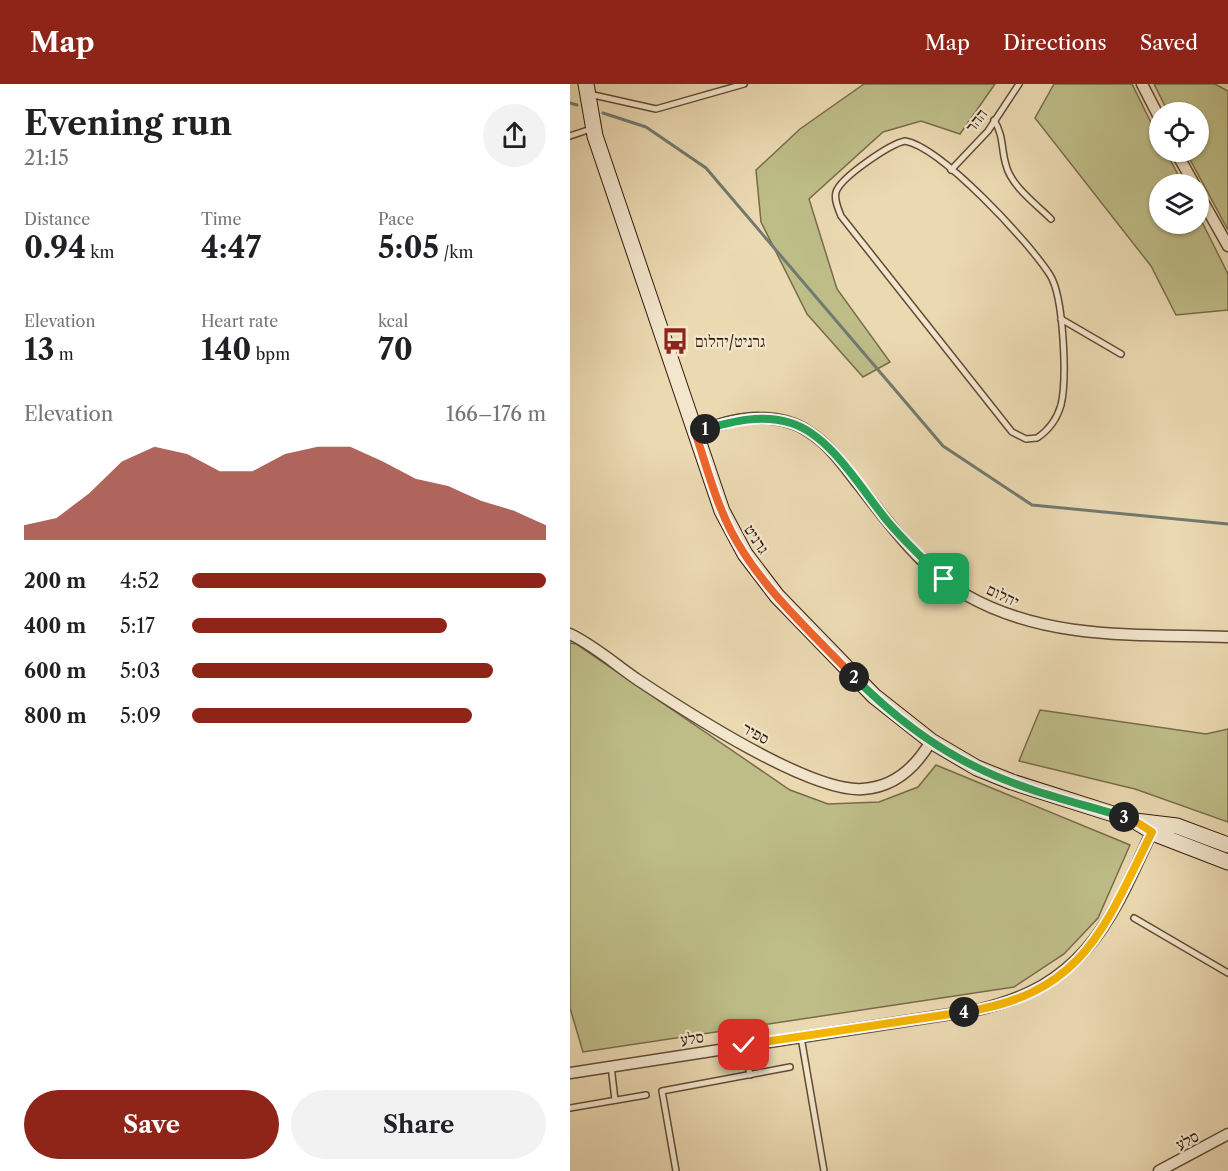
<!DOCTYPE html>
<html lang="en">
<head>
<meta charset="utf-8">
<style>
  body { margin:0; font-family:"Libre Caslon Text","Frank Ruhl Libre",serif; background:#f2f2f2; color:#202124; height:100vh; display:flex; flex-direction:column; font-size:22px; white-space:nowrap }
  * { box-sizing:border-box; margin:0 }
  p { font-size:20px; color:#757577 }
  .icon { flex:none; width:33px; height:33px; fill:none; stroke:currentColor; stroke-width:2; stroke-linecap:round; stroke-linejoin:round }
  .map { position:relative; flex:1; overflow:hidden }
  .drawer { display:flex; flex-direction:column; background:#fff; width:570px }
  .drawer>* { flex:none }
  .fabs { position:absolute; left:579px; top:18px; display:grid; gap:12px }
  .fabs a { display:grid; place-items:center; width:60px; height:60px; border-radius:50%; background:#fff; box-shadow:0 2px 4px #0004; font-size:30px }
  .pin { position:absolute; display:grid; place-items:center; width:51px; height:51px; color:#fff; margin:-26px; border-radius:12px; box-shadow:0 3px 9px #0006 }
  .km { position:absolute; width:30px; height:30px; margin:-15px; border-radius:50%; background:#222; color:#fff; font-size:16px; line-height:30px; text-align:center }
  .round { display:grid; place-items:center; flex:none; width:63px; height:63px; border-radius:32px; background:#f2f2f2 }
  .summary { display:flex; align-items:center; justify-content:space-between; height:102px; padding:0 24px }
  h1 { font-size:33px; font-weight:800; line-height:45px }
  .stats { display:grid; grid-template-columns:repeat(3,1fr); gap:9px; height:102px; padding:6px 24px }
  .stats div { display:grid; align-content:center }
  .stats b { font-size:30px; font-weight:800 }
  .stats small { font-size:16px; font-weight:400 }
  .stats p { font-size:16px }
  .chart { height:168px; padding:12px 24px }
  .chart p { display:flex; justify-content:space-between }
  .chart svg { width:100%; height:108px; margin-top:6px; fill:#8f2418; opacity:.7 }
  .action { display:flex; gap:12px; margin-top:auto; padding:12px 24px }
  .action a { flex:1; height:69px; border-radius:36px; background:#8f2418; color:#fff; font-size:24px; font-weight:800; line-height:69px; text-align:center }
  .action a+a { background:#f2f2f2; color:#202124 }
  ul { padding:0 24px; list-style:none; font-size:20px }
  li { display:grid; grid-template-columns:96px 72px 1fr; align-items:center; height:45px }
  li i { height:15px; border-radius:8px; background:#8f2418 }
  header { display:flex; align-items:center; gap:36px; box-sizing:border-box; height:84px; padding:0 30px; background:#8f2418; color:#fff }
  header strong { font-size:28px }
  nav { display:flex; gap:33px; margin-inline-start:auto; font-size:21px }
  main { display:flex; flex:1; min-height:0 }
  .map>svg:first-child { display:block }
  .green { fill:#bebd88; stroke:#786c4a; stroke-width:1.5 }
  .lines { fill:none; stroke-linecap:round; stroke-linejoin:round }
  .stream { stroke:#717a70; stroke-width:3 }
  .lane-casing { stroke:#614b35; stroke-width:8 }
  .street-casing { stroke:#614b35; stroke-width:13 }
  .secondary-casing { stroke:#331c0b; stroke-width:17 }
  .lane { stroke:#f2e6cd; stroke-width:5 }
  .street { stroke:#f2e6cd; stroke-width:10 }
  .secondary { stroke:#f2e6cd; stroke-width:15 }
  .split-1-casing { stroke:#fff; stroke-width:12 }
  .split-2-casing { stroke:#fff; stroke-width:12 }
  .split-3-casing { stroke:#fff; stroke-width:12 }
  .split-4-casing { stroke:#fff; stroke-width:12 }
  .split-5-casing { stroke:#fff; stroke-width:12 }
  .split-1 { stroke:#22a559; stroke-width:8 }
  .split-2 { stroke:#f0652b; stroke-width:8 }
  .split-3 { stroke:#22a559; stroke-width:8 }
  .split-4 { stroke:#f5b400; stroke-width:8 }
  .split-5 { stroke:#f5b400; stroke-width:8 }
  .labels { text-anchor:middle; stroke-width:4.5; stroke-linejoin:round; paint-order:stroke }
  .street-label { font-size:16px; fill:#331c0b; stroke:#f2e6cd }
  .poi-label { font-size:16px; fill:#331c0b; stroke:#f2e6cd; text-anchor:start }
</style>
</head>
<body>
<header>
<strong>Map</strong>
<nav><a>Map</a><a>Directions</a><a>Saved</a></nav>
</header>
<main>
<section class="drawer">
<div class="summary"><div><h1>Evening run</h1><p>21:15</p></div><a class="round"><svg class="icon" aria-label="share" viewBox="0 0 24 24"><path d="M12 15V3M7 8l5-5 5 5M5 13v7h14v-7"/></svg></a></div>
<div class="stats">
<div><p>Distance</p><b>0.94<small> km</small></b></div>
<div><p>Time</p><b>4:47</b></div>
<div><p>Pace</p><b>5:05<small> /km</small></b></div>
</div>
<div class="stats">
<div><p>Elevation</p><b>13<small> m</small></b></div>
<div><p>Heart rate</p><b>140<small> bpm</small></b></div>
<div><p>kcal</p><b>70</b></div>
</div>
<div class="chart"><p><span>Elevation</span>166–176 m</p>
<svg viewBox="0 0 160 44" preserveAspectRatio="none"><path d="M0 44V38L10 35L20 25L30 12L40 6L50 9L60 16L70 16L80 9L90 6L100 6L110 12L120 19L130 22L140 28L150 32L160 38V44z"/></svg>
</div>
<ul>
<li><b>200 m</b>4:52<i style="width:100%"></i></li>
<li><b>400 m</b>5:17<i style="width:72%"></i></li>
<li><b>600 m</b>5:03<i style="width:85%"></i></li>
<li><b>800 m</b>5:09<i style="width:79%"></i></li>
</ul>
<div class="action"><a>Save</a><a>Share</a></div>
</section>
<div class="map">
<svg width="658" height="1087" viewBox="0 0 658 1087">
  <rect width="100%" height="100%" fill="#ebd9b2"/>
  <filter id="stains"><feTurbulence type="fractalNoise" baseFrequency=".00333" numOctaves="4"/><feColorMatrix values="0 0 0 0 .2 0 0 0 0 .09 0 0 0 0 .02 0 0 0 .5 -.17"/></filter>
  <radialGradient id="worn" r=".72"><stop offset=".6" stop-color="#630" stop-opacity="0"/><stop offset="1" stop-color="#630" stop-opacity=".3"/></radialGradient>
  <g class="green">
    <path d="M294 0H425L390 50 351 37 313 48 239 115 267 205 320 278 293 293 237 230 191 138 186 86 230 45Z"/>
    <path d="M484 0H562L589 55 590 68H596L613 100H590V140H628L629 132 658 190V226L606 231 581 182 465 34Z"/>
    <path d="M584 0H645L658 7V146L616 68H628V28H598Z"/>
    <path d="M0 559 6 560 220 706 258 720 309 718 348 703 366 681 560 761 528 834 494 870 444 903 13 968 0 924Z"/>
    <path d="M470 626 636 650 658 645V738L565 705 449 677Z"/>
  </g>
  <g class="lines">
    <g class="stream">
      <path d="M0 19 7 21"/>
      <path d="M33 29 76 43 136 84 373 362 462 421 658 440"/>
    </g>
    <defs>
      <g id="lane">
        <path d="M19 10 86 25 174 0"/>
        <path d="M424 36C434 52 431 65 436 81 441 102 466 120 481 135"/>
        <path d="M0 52 21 45"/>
        <path d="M335 57C371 63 459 158 480 191 494 213 497 296 491 321 487 335 479 346 467 354L456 355 442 348 271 132C268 124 264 116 266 108 271 93 320 60 335 57Z"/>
        <path d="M381 86 418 47 449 0"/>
        <path d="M491 235 551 270"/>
        <path d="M564 834 658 889"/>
        <path d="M231 953 254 1087"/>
        <path d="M174 963 180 991"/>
        <path d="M41 982 45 1016"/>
        <path d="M0 1024 76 1011"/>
        <path d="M106 1087 92 1007 220 983"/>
      </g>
      <g id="street">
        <path d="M572 0 590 35"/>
        <path d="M606 68 624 100"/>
        <path d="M628 109 658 162"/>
        <path d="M125 348C145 342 166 334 187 334 205 334 225 338 239 348 260 361 274 382 289 401 319 440 353 486 396 511 477 557 568 550 658 553"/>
        <path d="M0 550C25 562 46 581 68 596 115 627 240 709 293 705 324 703 346 683 361 657"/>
        <path d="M0 989 407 926C517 901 541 836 584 743"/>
        <path d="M589 1087 658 1050"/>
      </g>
      <g id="secondary">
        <path d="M16 0 25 52 152 427 175 470 207 512 304 612 361 657 407 684 442 698 565 737 607 742 658 761"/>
        <path d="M568 739 588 751 658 778"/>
      </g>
    </defs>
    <use href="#lane" class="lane-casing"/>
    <use href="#street" class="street-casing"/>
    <use href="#secondary" class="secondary-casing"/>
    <use href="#lane" class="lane"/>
    <use href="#street" class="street"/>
    <use href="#secondary" class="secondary"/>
  </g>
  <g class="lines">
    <defs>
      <path id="split-1" d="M135 345C164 337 191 330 221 339 262 352 292 407 319 439 336 459 355 477 374 495"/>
      <path id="split-2" d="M135 345 125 348C136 380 145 416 161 447 190 503 241 548 284 593"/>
      <path id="split-3" d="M284 593C320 629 360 661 406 683 452 706 505 718 554 733"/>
      <path id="split-4" d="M394 928C513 910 534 845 582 748L565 737 554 733"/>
      <path id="split-5" d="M174 961 394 928"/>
    </defs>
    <use href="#split-1" class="split-1-casing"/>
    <use href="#split-2" class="split-2-casing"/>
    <use href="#split-3" class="split-3-casing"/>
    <use href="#split-4" class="split-4-casing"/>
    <use href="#split-5" class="split-5-casing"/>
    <use href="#split-1" class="split-1"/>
    <use href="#split-2" class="split-2"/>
    <use href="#split-3" class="split-3"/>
    <use href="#split-4" class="split-4"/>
    <use href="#split-5" class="split-5"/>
  </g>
  <defs>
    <symbol id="bus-bare" viewBox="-9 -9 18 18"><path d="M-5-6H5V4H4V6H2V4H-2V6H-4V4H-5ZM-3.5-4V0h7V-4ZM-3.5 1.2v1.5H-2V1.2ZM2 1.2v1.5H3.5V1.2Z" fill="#8f2418" stroke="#f2e6cd" stroke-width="2.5" paint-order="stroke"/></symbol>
  </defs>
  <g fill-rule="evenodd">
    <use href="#bus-bare" x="86" y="238" width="38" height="38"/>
  </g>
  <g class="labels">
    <g class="street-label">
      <text transform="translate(406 36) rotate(-52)" y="6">ההר</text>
      <text transform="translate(187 455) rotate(57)" y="6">גרניט</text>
      <text transform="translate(433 511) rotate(25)" y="6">יהלום</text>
      <text transform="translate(186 649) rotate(28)" y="6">ספיר</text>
      <text transform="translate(122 954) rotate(-9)" y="6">סלע</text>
      <text transform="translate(617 1056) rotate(-28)" y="6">סלע</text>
    </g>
    <g class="poi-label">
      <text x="125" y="263">גרניט/יהלום</text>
    </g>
  </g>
  <rect width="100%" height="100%" filter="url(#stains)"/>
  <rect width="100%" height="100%" fill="url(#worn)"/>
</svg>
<div class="fabs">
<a><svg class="icon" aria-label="locate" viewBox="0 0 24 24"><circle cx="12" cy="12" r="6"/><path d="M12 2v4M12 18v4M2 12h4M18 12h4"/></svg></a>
<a><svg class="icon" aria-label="layers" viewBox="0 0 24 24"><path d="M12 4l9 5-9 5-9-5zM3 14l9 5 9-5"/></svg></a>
</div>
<div class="pin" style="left:374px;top:495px;background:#1e9e55"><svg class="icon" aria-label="arrive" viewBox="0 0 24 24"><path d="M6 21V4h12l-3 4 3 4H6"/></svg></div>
<div class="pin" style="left:174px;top:961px;background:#d93025"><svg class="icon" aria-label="check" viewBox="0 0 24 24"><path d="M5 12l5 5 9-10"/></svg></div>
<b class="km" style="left:135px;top:345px">1</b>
<b class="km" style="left:284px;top:593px">2</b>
<b class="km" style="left:554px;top:733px">3</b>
<b class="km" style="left:394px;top:928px">4</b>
</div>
</main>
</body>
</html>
